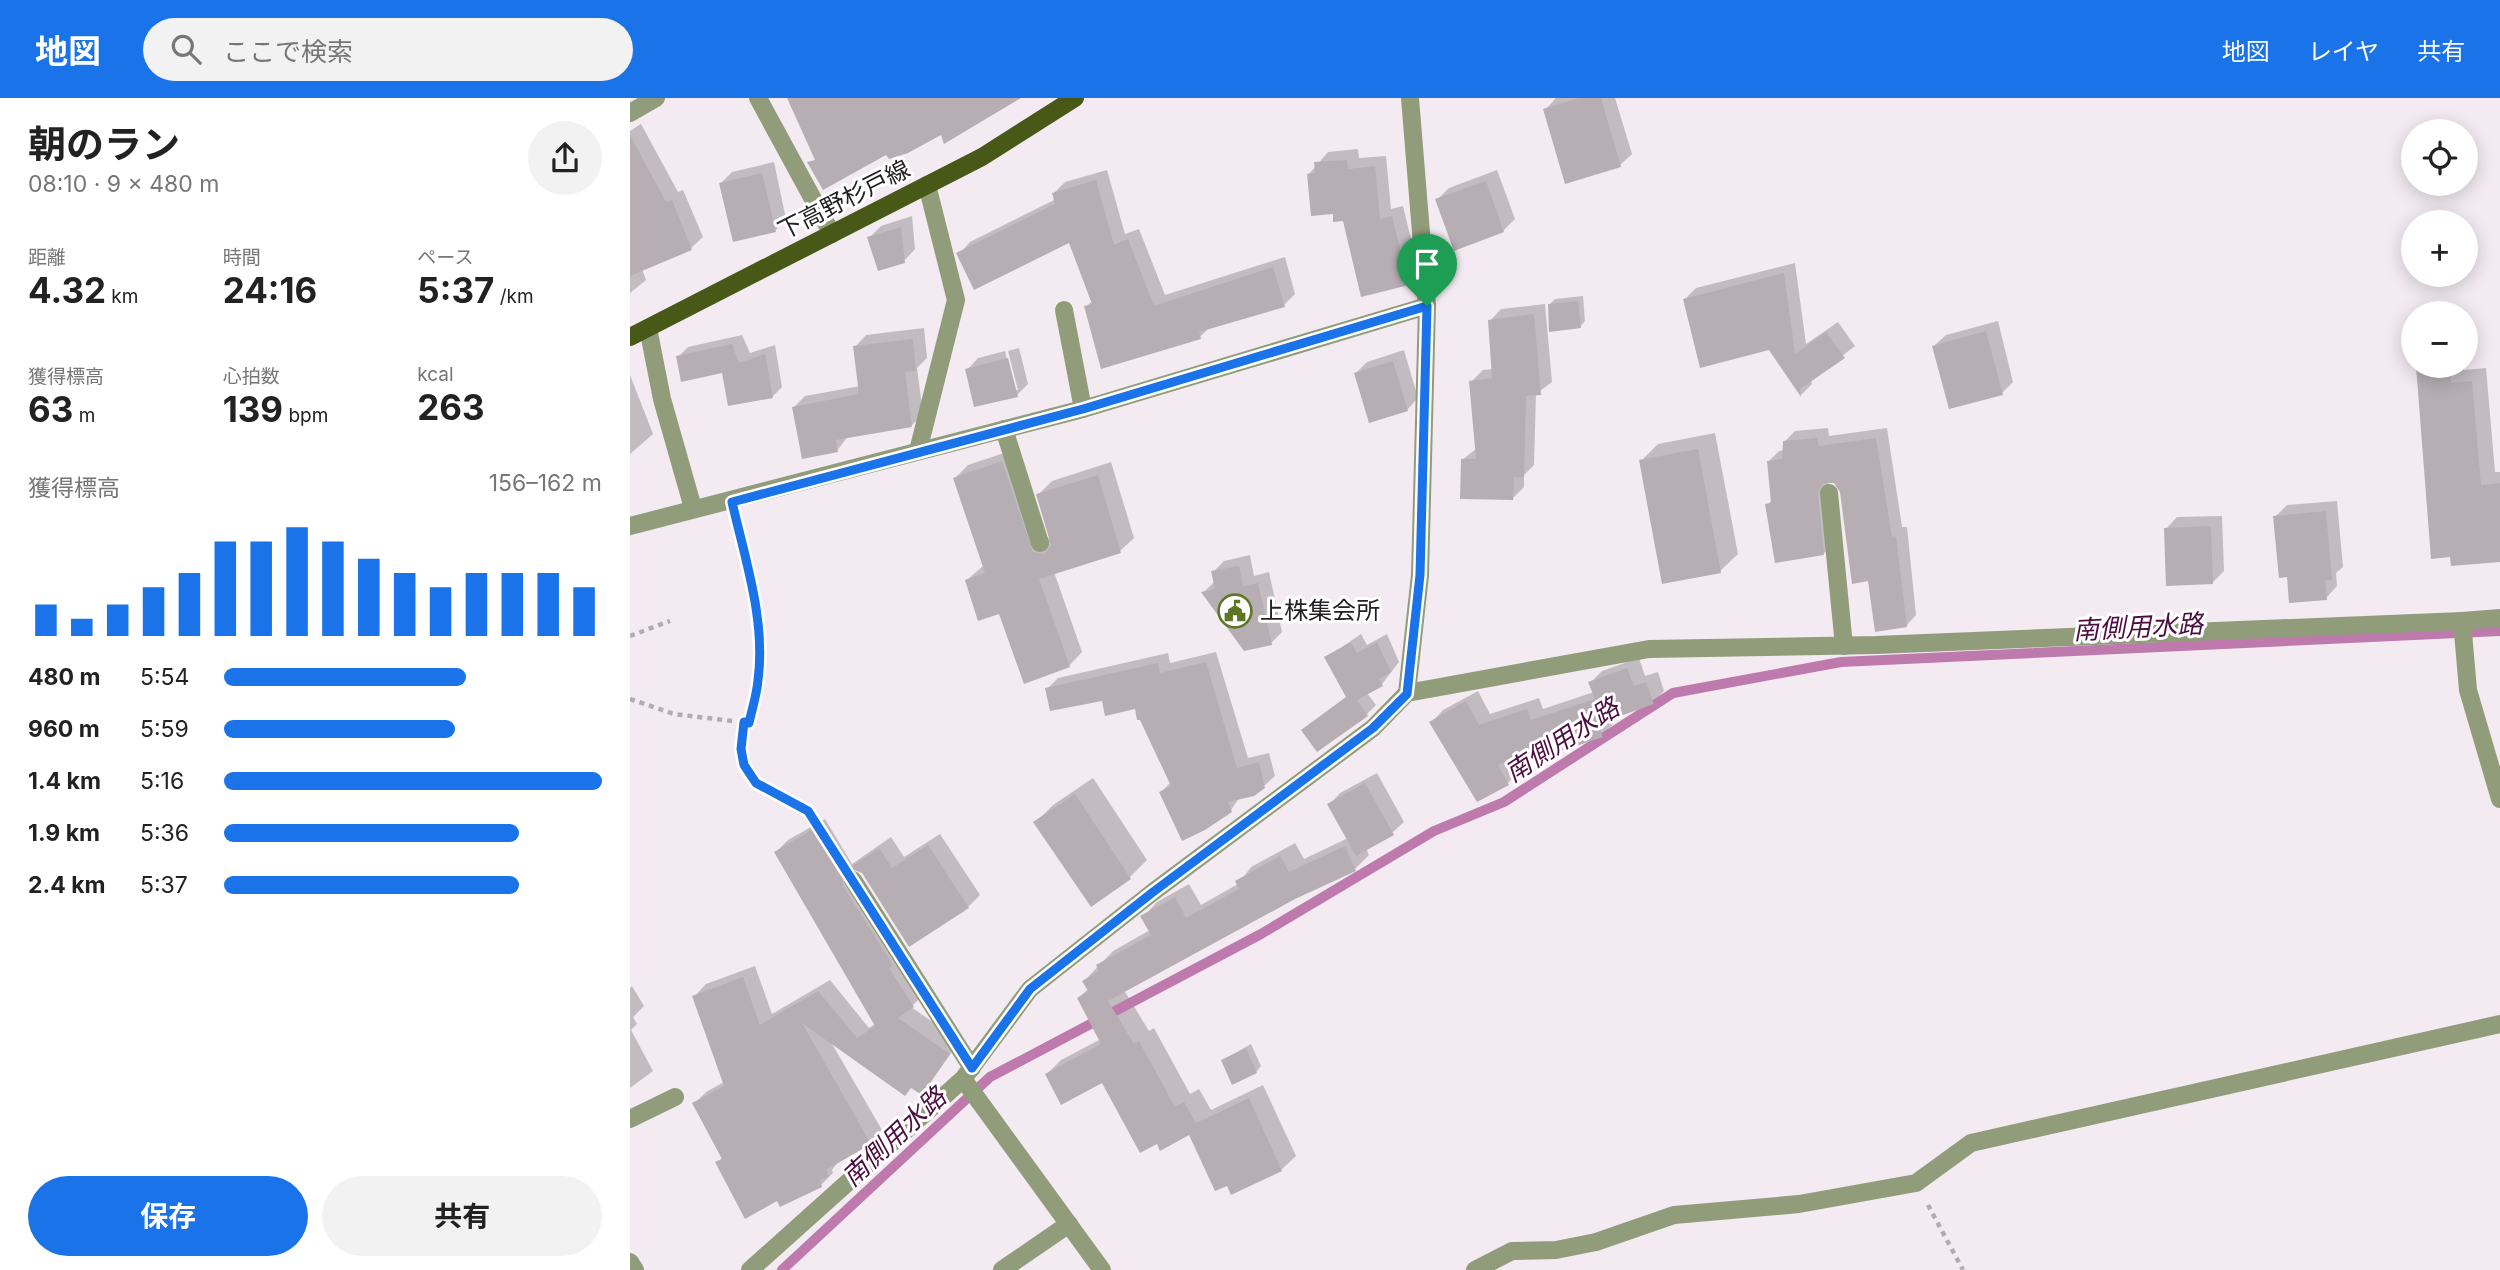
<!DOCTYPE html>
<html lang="ja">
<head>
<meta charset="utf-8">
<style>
  body { margin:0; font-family:Inter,"Noto Sans JP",sans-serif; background:#f2f2f2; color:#222; height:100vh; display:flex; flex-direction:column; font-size:26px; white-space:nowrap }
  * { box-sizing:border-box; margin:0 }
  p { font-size:23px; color:#767676 }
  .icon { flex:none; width:38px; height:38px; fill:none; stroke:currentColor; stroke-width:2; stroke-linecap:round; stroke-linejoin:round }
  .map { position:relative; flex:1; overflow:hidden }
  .panel { display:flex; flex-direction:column; background:#fff; width:630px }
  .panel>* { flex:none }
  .fabs { position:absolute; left:1771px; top:21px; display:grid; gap:14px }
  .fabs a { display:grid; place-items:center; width:77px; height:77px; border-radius:50%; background:#fff; box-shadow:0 4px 18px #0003; font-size:35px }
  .pin { position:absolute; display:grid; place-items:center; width:60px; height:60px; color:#fff; margin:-72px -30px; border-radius:50% 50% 50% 0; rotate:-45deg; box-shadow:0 0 7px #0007 }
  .pin .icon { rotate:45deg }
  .round { display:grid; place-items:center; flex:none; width:74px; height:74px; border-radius:37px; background:#f2f2f2 }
  .summary { display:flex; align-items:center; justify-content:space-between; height:119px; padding:0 28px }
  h1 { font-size:38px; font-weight:700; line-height:52px }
  .stats { display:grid; grid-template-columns:repeat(3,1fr); gap:10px; height:119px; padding:7px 28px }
  .stats div { display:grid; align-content:center }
  .stats b { font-size:35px; font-weight:700 }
  .stats small { font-size:19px; font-weight:400 }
  .stats p { font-size:19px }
  .chart { height:196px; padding:14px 28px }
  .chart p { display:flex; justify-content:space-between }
  .chart svg { width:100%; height:126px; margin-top:7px; stroke:#1a73e8; stroke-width:6 }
  .button { display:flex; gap:14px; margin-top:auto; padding:14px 28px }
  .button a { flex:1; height:80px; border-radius:42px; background:#1a73e8; color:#fff; font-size:28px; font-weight:700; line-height:80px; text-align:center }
  .button a+a { background:#f2f2f2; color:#222 }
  ul { padding:0 28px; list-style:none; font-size:23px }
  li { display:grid; grid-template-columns:112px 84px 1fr; align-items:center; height:52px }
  li i { height:18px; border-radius:9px; background:#1a73e8 }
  header { display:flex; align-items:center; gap:42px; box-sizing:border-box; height:98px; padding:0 35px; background:#1a73e8; color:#fff }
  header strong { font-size:33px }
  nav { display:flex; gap:38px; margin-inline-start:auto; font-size:24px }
  .search { width:490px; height:63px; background:#f2f2f2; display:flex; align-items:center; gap:18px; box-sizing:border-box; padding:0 24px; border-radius:38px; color:#767676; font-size:26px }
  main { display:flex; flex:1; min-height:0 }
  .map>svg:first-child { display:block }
  .shadow { fill:#0003 }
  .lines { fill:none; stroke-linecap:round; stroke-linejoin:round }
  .stream { stroke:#be7aad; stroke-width:10 }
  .building { fill:#b6aeb3 }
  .path { stroke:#b2acb1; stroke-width:4.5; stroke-dasharray:5 5; stroke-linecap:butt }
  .minor { stroke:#919c7b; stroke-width:18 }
  .major { stroke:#475817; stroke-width:18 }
  .route-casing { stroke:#fff; stroke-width:14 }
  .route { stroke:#1a73e8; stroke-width:9 }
  .labels { text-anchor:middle; stroke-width:6; stroke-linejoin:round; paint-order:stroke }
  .street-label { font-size:24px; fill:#232123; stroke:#fff }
  .poi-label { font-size:24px; fill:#232123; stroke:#fff; text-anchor:start }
  .water-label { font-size:26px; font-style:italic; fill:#4c0e40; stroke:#fff }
</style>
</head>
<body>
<header>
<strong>地図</strong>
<div class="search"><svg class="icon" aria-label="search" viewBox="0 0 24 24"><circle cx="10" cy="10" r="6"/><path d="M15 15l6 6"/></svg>ここで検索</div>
<nav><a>地図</a><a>レイヤ</a><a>共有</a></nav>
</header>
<main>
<section class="panel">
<div class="summary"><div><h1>朝のラン</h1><p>08:10 · 9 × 480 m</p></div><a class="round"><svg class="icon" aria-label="share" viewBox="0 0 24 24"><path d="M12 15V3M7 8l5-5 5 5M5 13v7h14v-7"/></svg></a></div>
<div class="stats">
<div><p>距離</p><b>4.32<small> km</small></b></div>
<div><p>時間</p><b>24:16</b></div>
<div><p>ペース</p><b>5:37<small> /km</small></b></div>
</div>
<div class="stats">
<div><p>獲得標高</p><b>63<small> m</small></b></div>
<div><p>心拍数</p><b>139<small> bpm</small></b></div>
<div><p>kcal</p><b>263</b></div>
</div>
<div class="chart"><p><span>獲得標高</span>156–162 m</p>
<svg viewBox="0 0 160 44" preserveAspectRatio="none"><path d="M5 44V33M15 44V38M25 44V33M35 44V27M45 44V22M55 44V11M65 44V11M75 44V6M85 44V11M95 44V17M105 44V22M115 44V27M125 44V22M135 44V22M145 44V22M155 44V27"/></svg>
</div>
<ul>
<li><b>480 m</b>5:54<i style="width:64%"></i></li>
<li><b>960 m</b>5:59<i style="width:61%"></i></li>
<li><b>1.4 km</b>5:16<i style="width:100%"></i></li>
<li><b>1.9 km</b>5:36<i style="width:78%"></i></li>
<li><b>2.4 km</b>5:37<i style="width:78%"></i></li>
</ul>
<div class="button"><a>保存</a><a>共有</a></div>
</section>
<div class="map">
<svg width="1870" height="1172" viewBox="0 0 1870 1172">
  <rect width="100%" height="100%" fill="#f3ebf1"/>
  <g class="shadow">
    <path d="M926 0H985L1002 56 990 67 915 12Z"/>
    <path d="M11 26 48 94 53 92 73 139 61 150 12 171 16 182 0 195V33Z"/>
    <path d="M728 51 729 60 756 58 761 111 773 108 789 174 778 186 704 114 679 76 698 54Z"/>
    <path d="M144 64 156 121 145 133 91 85 102 74Z"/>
    <path d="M477 72 495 136 509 131 535 197 655 159 665 196 654 207 581 228 570 239 473 269 456 209 463 202 440 143 329 156 340 144 426 101 424 95 435 84Z"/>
    <path d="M867 72 885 121 873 133 807 102 819 90Z"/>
    <path d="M282 118 285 151 274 163 239 140 251 128Z"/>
    <path d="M1165 165 1176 246 1208 224 1225 248 1181 282 1182 286 1171 297 1139 250 1055 201 1066 190Z"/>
    <path d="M953 198 955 223 950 229 919 207 925 201Z"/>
    <path d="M915 206 922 284 906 296 904 367 894 377V389L883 400 832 362 847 350 841 284 853 272 863 271 860 223 871 211Z"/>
    <path d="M1368 223 1383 284 1372 295 1304 248 1316 237Z"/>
    <path d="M294 230 297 260 287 270 293 316 282 327 218 338 207 353 164 309 175 298 230 288 225 249 236 237Z"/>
    <path d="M112 237 120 255 145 247 152 289 142 299 94 273 48 259 58 249Z"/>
    <path d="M389 250 398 286 387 297 337 272 348 260 375 253 384 292H388L378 253Z"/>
    <path d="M774 252 788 300 777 312 726 275 737 264Z"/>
    <path d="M1788 268H1834V272L1856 270 1865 374H1870V462L1821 457 1803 459Z"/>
    <path d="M0 277 23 336 0 356Z"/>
    <path d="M1198 330 1199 338 1257 330 1272 429H1277L1286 517 1276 528 1240 482 1212 393 1205 383H1198L1204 445 1193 456 1137 407 1143 401 1138 364 1149 353 1154 352 1155 343 1165 333Z"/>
    <path d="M1085 335 1108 456 1090 473 1011 363 1028 346Z"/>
    <path d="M386 351 412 435 422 443 408 397 422 383 481 364 504 440 490 453 424 474 452 554 439 568 370 514 337 482 354 467 325 380 338 367Z"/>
    <path d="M1707 403 1713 469 1706 475 1707 488 1696 500 1658 478 1645 419 1657 407Z"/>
    <path d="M1592 418 1594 473 1582 485 1536 431 1547 419Z"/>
    <path d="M620 457 624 478 639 474 652 534 641 545 574 494 585 483 583 474 594 463Z"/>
    <path d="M731 536 737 547 757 536 769 564 752 586 737 595 746 607 737 616 673 632 718 598 696 560Z"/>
    <path d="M586 554 618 660 639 655 645 678 634 688 610 699 601 712 531 694 541 684 506 609 417 591 428 580 538 555 540 565Z"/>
    <path d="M1009 560 1015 578 1028 574 1034 593 1023 604 981 619 983 626 972 638 924 646 882 660 889 674 878 685 802 624 813 612 848 593 860 616 909 600 913 611 964 594 961 584 972 573Z"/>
    <path d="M747 675 774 724 762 735 736 750 739 757 725 771 665 799 494 892 519 933 524 930 560 996 569 991 581 1012 633 987 666 1058 651 1072 560 1035 472 982 417 976 431 962 471 941 449 900 458 891 454 883 483 853 520 832 513 819 527 804 559 786 571 807 608 786 621 769 665 745 674 761 718 740 699 707 710 695Z"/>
    <path d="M463 680 517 762 500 779 461 806 406 724 423 707Z"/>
    <path d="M195 721 222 766 261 739 274 759 310 736 350 797 338 809 222 768 272 849 294 896 281 909 330 943 292 995 201 944 252 1032 240 1044 209 1063 202 1072 203 1075 191 1087 147 1100 87 1065 93 1059 64 1006 76 994 94 984 64 899 76 886 125 868 142 916 200 882 239 930 246 925 146 754 158 742Z"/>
    <path d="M2 888 14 908 3 919 7 926 1 932 23 973 0 990V890Z"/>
    <path d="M621 946 631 968 626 974 593 962Z"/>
  </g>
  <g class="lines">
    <path class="stream" d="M152 1172 360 979 631 836 804 733 874 704 1043 595 1211 564 1870 533"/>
  </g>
  <g class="building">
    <path d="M157 0H391L314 46 311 37 278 55 259 61 256 57 193 92 177 64 185 62Z"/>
    <path d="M949 0H971L991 69 935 86 913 11Z"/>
    <path d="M0 37 36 104 42 102 62 152 0 178Z"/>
    <path d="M717 62 718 71 745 68 750 121 762 118 779 187 731 199 713 123 703 124V116L681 118 677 76 685 75 684 64Z"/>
    <path d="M132 75 146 134 103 144 89 85Z"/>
    <path d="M466 82 484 147 498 141 524 208 643 169 655 209 569 234 571 241 471 271 454 208 462 206 439 145 344 192 326 155 425 106 422 95Z"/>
    <path d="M856 83 874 134 824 153 805 101Z"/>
    <path d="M271 129 275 165 248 173 237 139Z"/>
    <path d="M1154 175 1165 256 1196 234 1215 260 1170 291 1171 299 1139 252 1070 270 1053 201Z"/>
    <path d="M948 203 951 230 919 234 918 206Z"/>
    <path d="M904 216 911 297 896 298 894 380 884 379 883 402 830 401 831 361H846L839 283 862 280 858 222Z"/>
    <path d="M1356 233 1373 297 1319 311 1302 248Z"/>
    <path d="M283 241 286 273 275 274 282 329 206 342 208 354 172 361 162 309 229 296 223 248Z"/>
    <path d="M102 246 109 265 135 256 143 300 98 308 92 275 51 284 46 258Z"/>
    <path d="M378 260 388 299 344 309 335 271Z"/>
    <path d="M763 263 778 313 739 325 724 275Z"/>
    <path d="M1786 268H1819L1821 285 1842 283 1851 387 1870 385V464L1821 468 1820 459 1801 461Z"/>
    <path d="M1187 340 1189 348 1246 340 1262 439 1266 438 1277 529 1245 534 1238 483 1222 486 1210 394 1204 385H1193L1188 395 1194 457 1145 465 1135 406 1141 405 1137 363 1152 361 1153 343Z"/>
    <path d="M1068 351 1091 475 1032 486 1009 362Z"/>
    <path d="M372 363 403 454 414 456 421 447 406 396 468 377 491 455 409 481 440 569 394 586 369 516 348 523 335 482 355 475 323 380Z"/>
    <path d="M1696 413 1702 482H1695L1697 502 1659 505 1657 479 1649 480 1643 418Z"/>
    <path d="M1581 428 1583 486 1536 488 1534 430Z"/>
    <path d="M609 468 613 488 628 485 642 547 614 553 571 494 585 491 581 473Z"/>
    <path d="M721 544 727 555 747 544 761 574 749 581 753 588 727 602 738 618 687 654 671 632 716 599 694 559Z"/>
    <path d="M576 564 607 670 629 664 635 690 624 698 598 704 602 714 575 732 552 743 529 694 541 688 510 622H507L505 611 475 618 472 603 420 613 415 590 528 565 530 575Z"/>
    <path d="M997 570 1004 588 1016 584 1024 606 968 626 973 639 925 655 923 648 868 667 879 687 847 704 799 624 836 603 849 627 897 611 901 622 965 601 958 584Z"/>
    <path d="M735 685 764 737 726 758 697 706Z"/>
    <path d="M445 696 501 781 461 809 403 724Z"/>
    <path d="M183 731 209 777 249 750 262 770 298 747 339 810 279 849 232 775 222 771 213 777V788L260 862 263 868 259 870 284 909 268 920 320 956 292 997 281 990 275 998 172 925 241 1046 196 1072 199 1078 190 1082 192 1089 150 1109 147 1103 115 1121 85 1064 92 1061 62 1005 94 988 62 898 113 879 130 927 188 893 227 940 245 928 144 754Z"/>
    <path d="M715 748 726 773 665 801 478 903 504 946 509 943 545 1009 554 1004 566 1025 619 1000 652 1073 601 1097 597 1088 585 1093 559 1037 530 1053 527 1046 510 1055 472 985 431 1007 415 976 471 946 447 900 458 893 452 883 469 873 466 867 521 837 510 818 545 799 556 820 609 791 605 783 650 758 659 774Z"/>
    <path d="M616 950 627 975 602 987 591 962Z"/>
  </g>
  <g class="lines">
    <g class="path">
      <path d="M0 538 40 523"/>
      <path d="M0 601 44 616 119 625C136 544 124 503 107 425"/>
      <path d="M114 624 111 651 114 667 126 685 178 713 211 764"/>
      <path d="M1298 1107 1333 1172"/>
    </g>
    <g class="minor">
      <path d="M128 0 202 136"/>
      <path d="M0 15 26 0"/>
      <path d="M434 212 453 311"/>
      <path d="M18 230 32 301 63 410"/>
      <path d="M374 331 410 445"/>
      <path d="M288 353 326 202 297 87"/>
      <path d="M1199 395 1214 548"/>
      <path d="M0 428 453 311 797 208"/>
      <path d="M1870 520 1832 523 1838 592 1870 701"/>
      <path d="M777 595 1019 551 1246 547 1832 523"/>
      <path d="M223 782 342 970"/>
      <path d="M333 981 472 1172"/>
      <path d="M0 1021 45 999"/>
      <path d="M0 1164 5 1172"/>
      <path d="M120 1172 333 981 400 891 523 794 743 630 777 595 790 477 797 208 780 0"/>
      <path d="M372 1172 439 1126"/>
      <path d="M845 1172 882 1153 926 1152 966 1144 1044 1117 1169 1106 1286 1085 1341 1045 1870 926"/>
    </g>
    <path class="major" d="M0 239 352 59 445 0"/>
  </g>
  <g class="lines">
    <defs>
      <path id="route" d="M797 208 790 477 777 596 743 630 523 794 400 891 342 970 178 713 126 685 114 667 111 651 114 624 119 625C122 611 127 596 128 582 136 523 115 461 102 404L453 311Z"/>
    </defs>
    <use href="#route" class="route-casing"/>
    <use href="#route" class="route"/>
  </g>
  <defs>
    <symbol id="civic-ring" viewBox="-11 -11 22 22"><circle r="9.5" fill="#fff" stroke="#607627" stroke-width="1.5"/><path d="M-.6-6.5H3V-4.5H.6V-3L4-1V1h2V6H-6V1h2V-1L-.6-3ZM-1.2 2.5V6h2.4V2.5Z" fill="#607627"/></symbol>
  </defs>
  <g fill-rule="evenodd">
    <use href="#civic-ring" x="586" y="494" width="38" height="38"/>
  </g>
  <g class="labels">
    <g class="street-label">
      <text transform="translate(214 102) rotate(-27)" y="8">下高野杉戸線</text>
    </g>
    <g class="poi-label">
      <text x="630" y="521">上株集会所</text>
    </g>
    <g class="water-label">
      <text transform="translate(1508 529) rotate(-3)" y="9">南側用水路</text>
      <text transform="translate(932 642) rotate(-33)" y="9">南側用水路</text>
      <text transform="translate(264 1039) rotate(-43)" y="9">南側用水路</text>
    </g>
  </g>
</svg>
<div class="fabs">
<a><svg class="icon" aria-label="locate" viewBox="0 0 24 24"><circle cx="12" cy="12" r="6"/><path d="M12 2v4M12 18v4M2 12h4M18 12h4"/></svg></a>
<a>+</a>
<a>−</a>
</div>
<div class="pin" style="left:797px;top:208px;background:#1e9e55"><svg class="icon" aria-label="arrive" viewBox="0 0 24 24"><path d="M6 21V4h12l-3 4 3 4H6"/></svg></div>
</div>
</main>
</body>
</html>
